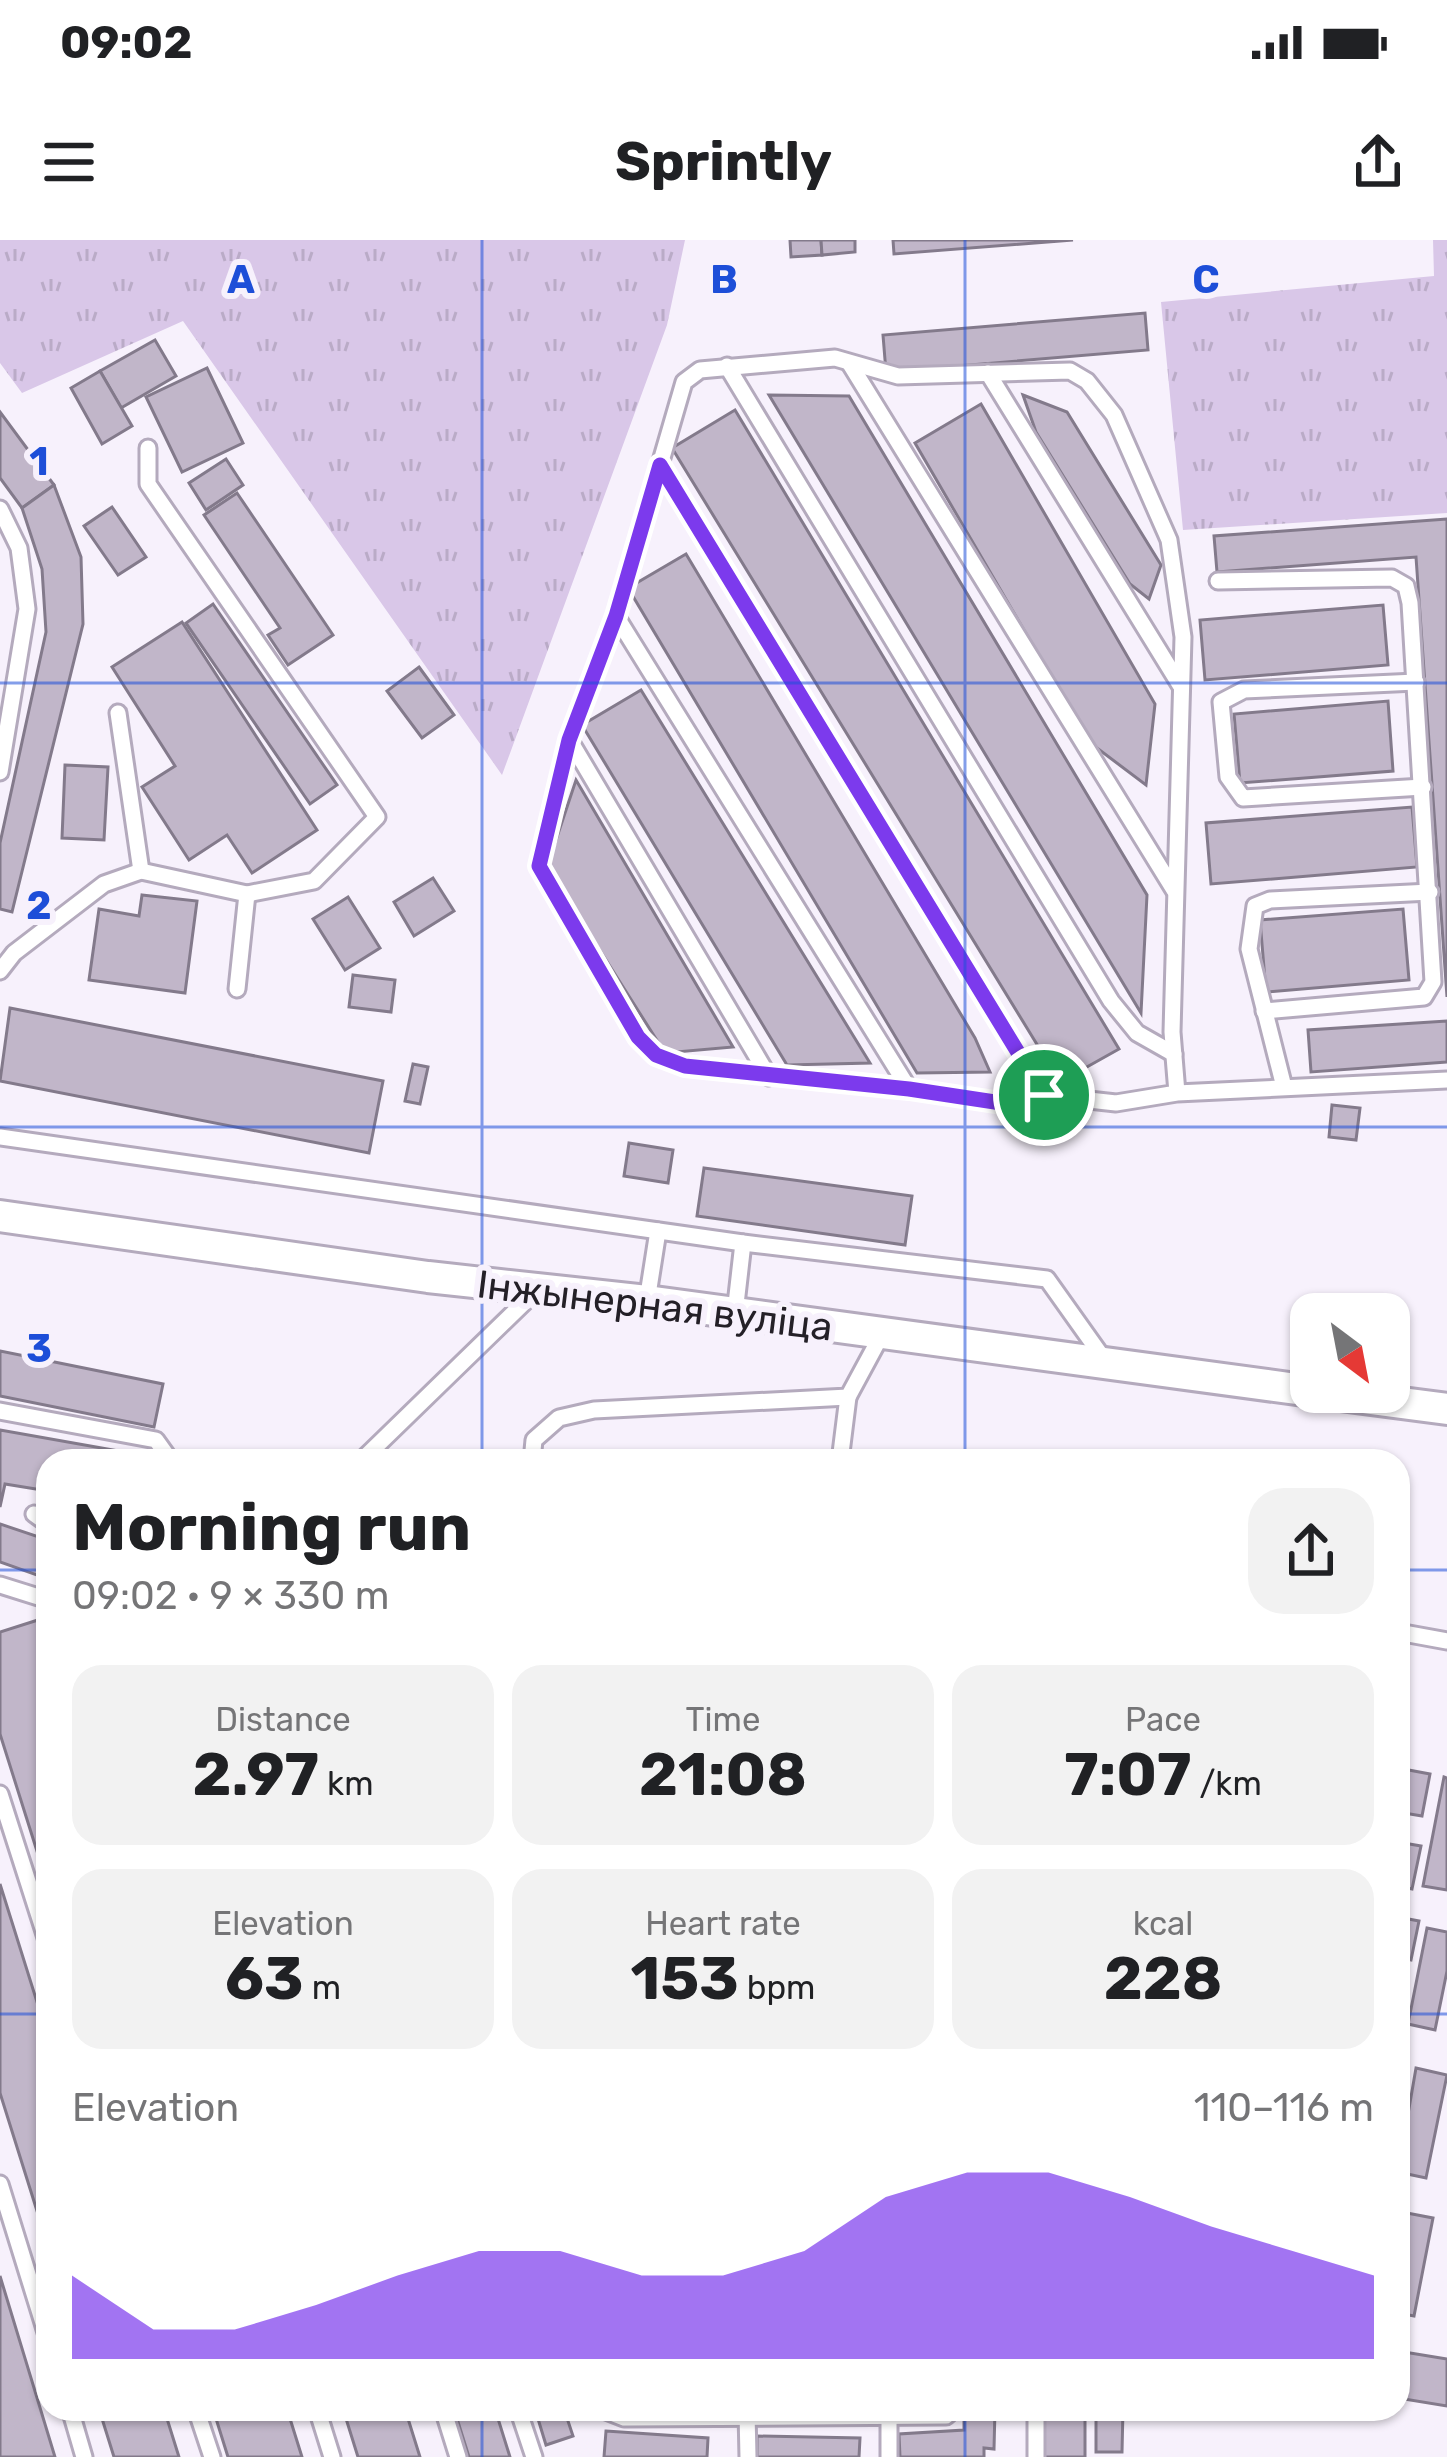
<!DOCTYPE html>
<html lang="en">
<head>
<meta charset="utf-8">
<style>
  body { margin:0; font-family:Rubik,sans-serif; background:#f2f2f2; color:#202124; height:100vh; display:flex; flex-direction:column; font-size:45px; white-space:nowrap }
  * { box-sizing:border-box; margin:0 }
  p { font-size:39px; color:#757577 }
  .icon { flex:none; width:66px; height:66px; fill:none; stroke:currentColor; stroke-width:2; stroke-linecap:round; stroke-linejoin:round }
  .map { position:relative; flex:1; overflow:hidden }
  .drawer { position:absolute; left:36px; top:1209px; width:1374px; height:972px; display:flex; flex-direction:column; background:#fff; border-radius:36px; box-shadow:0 3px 9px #0004 }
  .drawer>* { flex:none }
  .needle { width:78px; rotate:148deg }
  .tools { position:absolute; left:1290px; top:1053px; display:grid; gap:24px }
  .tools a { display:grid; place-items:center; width:120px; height:120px; border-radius:24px; background:#fff; box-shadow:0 3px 9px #0004; font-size:60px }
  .pin { position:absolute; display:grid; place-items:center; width:102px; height:102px; color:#fff; margin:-51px; border:6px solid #fff; border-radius:50%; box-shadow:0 3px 12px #0007 }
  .round { display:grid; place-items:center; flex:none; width:126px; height:126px; border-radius:36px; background:#f2f2f2 }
  .headline { display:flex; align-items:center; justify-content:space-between; height:204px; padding:0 36px }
  h1 { font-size:66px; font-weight:700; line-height:90px }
  .figures { display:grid; grid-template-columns:repeat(3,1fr); gap:18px; height:204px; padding:12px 36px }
  .figures div { display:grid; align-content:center; border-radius:30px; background:#f2f2f2; text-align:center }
  .figures b { font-size:60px; font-weight:700 }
  .figures small { font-size:33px; font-weight:400 }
  .figures p { font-size:33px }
  .chart { height:336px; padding:24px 36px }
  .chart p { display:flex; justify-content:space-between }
  .chart svg { width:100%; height:216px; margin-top:12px; fill:#7c3aed; opacity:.7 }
  .status { display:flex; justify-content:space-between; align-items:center; height:84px; padding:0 60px; background:#fff; direction:ltr }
  .status svg { height:33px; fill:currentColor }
  header { display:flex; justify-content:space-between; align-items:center; height:156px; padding:0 36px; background:#fff; font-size:54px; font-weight:700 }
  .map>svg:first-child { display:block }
  .grass { fill:url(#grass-tufts) }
  .building { fill:#c1b6c9; stroke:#837a8b; stroke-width:3 }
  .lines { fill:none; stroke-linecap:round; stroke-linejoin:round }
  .lane-casing { stroke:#b4aabd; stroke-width:21 }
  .street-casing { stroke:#b4aabd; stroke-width:36 }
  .lane { stroke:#fff; stroke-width:15 }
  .street { stroke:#fff; stroke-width:30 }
  .route-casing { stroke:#fff; stroke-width:24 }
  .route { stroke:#7c3aed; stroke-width:15 }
  .grid { fill:none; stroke:#1d4ed8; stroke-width:3; stroke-opacity:0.55 }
  .labels { text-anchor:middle; stroke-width:12; stroke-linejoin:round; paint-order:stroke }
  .street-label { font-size:39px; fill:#242027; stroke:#f7f1fc }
  .grid-label { font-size:39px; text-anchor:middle; font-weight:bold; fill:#1d4ed8; stroke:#f7f1fc; stroke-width:12; stroke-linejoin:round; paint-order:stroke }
</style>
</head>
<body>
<div class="status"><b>09:02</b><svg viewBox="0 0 49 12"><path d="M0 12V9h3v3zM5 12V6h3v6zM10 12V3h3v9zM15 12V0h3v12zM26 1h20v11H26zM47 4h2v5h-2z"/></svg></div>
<header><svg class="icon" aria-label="menu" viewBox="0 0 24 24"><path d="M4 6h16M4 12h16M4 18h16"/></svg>Sprintly<svg class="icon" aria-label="share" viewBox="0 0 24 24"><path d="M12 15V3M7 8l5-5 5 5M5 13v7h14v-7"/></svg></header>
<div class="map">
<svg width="1447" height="2217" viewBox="0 0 1447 2217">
  <defs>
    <pattern id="grass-tufts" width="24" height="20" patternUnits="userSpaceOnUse" patternTransform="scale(3)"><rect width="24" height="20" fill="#d9c7e8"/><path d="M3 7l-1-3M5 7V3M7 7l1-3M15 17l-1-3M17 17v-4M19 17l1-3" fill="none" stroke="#baabc7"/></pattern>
  </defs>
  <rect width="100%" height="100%" fill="#f7f1fc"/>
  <g class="grass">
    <path d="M0 0H685L667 85 502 535 183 81 22 153 0 123Z"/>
    <path d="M1433 0H1447V273L1183 290 1161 62 1434 36Z"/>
  </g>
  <g class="building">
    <path d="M790 0H821L822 15 791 17Z"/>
    <path d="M821 0H855V12L822 15Z"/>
    <path d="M893 0H1073L894 14Z"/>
    <path d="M1145 73 1148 110 886 132 883 95Z"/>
    <path d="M155 100 176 136 121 168 100 131Z"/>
    <path d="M207 128 243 203 182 232 146 157Z"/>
    <path d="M100 131 132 186 102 204 71 148Z"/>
    <path d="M769 155 849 156 1147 655 1141 773Z"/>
    <path d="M1023 155 1067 172 1161 325 1149 359 1130 344 1036 192Z"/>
    <path d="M981 164 1155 464 1146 545 1089 502 915 203Z"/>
    <path d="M735 170 1119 809 1060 842 672 208Z"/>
    <path d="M0 172 54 245 22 268 0 238Z"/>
    <path d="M226 219 243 245 206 270 189 243Z"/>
    <path d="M54 245 81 317 83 384 12 672 0 669V603L46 392 42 329 22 268Z"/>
    <path d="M237 253 333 395 288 425 268 395 280 388 204 275Z"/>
    <path d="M112 267 146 317 118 335 84 286Z"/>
    <path d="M1447 279V757L1416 317 1217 332 1214 296Z"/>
    <path d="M686 314 975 798 990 832 917 833 628 348Z"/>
    <path d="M213 364 337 545 310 564 186 383Z"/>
    <path d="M1383 365 1388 425 1205 440 1200 380Z"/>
    <path d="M182 382 317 590 252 633 227 595 189 620 142 547 175 526 112 427Z"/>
    <path d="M419 427 454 475 422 498 387 451Z"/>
    <path d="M641 450 870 823 787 825 582 485Z"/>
    <path d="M1388 461 1393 531 1240 543 1234 474Z"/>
    <path d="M65 525 108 527 104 600 62 598Z"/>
    <path d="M576 540 733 807 665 813 547 627Z"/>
    <path d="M1412 567 1417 627 1211 644 1206 583Z"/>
    <path d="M433 638 454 671 414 696 394 662Z"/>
    <path d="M142 655 197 661 185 753 89 740 99 669 139 676Z"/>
    <path d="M348 657 380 708 345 730 313 679Z"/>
    <path d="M1403 669 1409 740 1266 752 1260 680Z"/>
    <path d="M353 735 395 740 391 772 349 767Z"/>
    <path d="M10 768 383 841 369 913 0 841Z"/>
    <path d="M1447 781V822L1311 832 1308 790Z"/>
    <path d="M413 824 428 827 420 864 405 861Z"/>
    <path d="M1332 865 1360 868 1356 900 1329 897Z"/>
    <path d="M629 903 673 910 668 943 624 936Z"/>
    <path d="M704 928 912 956 905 1005 697 976Z"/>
    <path d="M0 1111 163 1144 154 1187 0 1156Z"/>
    <path d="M0 1190 158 1218 48 1221V1251L5 1244 0 1267Z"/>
    <path d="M493 1215V1221H442L454 1216Z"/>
    <path d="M0 1284 48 1300V1339L0 1322Z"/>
    <path d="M38 1380 48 1412V1646L0 1494V1392Z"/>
    <path d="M1398 1528 1430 1534 1422 1576 1398 1572Z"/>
    <path d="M1444 1537 1447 1538V1650L1423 1646Z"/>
    <path d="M1398 1602 1421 1606 1412 1649 1398 1646Z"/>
    <path d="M0 1644 48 1797V2006L0 1853Z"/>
    <path d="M1398 1677 1419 1681 1411 1720 1398 1717Z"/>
    <path d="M1427 1688 1447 1692V1731L1435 1790 1408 1784Z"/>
    <path d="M1398 1822 1407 1824 1400 1861H1398Z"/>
    <path d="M1416 1828 1447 1835 1426 1938 1398 1932Z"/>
    <path d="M1407 1973 1433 1978 1414 2076 1398 2073V2019Z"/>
    <path d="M0 2036 55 2217H0Z"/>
    <path d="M1398 2111 1447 2119V2166L1398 2158Z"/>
    <path d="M99 2169H164L179 2217H114Z"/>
    <path d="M213 2169H287L302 2217H228Z"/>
    <path d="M343 2169H405L420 2217H358Z"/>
    <path d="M454 2169H495L510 2217H469Z"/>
    <path d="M535 2169H564L573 2196 546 2205Z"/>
    <path d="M964 2169H995L994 2209 984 2208V2217H900L899 2194 964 2190Z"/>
    <path d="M1041 2169H1085V2217H1040Z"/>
    <path d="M1096 2169H1123L1122 2212H1096Z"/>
    <path d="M606 2191 708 2198 707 2217H604Z"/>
    <path d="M757 2196 860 2198 859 2217H757Z"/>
  </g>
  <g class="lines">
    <defs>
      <g id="lane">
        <path d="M850 124 1174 650"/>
        <path d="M727 126 1111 761 1137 793 1174 814"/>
        <path d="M988 133 1180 445"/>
        <path d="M660 225 1044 855"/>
        <path d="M0 269 19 308 27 369 0 532"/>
        <path d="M1218 341 1392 338 1406 346 1410 363 1433 742 1424 757 1264 771"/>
        <path d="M616 376 909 849"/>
        <path d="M1416 442 1244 450 1221 462 1228 537 1243 558 1423 547"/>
        <path d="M118 473 141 631"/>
        <path d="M569 499 769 837"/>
        <path d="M0 731 14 713 104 644 141 631 247 654 314 641 377 577 148 244V208"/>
        <path d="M237 749 247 654"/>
        <path d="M1284 847 1249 709 1255 666 1270 660 1430 652"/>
        <path d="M1177 853 1172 792 1183 397 1169 300 1114 175 1087 141 1070 131 898 136 835 118 700 130 684 142 616 376 569 499 539 625 638 797 656 815 685 826 909 849 1008 864 1044 855 1116 863 1177 853 1447 840"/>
        <path d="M0 897 743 1003 1047 1039 1106 1122"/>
        <path d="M647 1061 658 991"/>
        <path d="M735 1073 743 1003"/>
        <path d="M0 1171 156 1200 171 1221"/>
        <path d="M361 1221 537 1050"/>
        <path d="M532 1221 534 1200 559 1178 594 1170 848 1157 882 1094"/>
        <path d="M840 1221 848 1157"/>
        <path d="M34 1274 48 1284"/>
        <path d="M0 1345 48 1360"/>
        <path d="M1398 1392 1447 1401"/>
        <path d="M0 1554 48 1704"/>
        <path d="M0 1944 48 2099"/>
        <path d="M70 2169 84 2217"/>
        <path d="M196 2169 212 2217"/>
        <path d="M317 2169 332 2217"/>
        <path d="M443 2169 458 2217"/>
        <path d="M518 2169 534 2217"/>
        <path d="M601 2169 624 2178 946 2176 954 2169"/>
        <path d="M1036 2169V2217"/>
        <path d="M747 2172 748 2217"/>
        <path d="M889 2172V2217"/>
      </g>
      <g id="street">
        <path d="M0 976 428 1037 647 1061 1311 1151"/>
        <path d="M1317 1152 1447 1169"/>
      </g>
    </defs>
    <use href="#lane" class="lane-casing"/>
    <use href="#street" class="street-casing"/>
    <use href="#lane" class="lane"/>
    <use href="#street" class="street"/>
  </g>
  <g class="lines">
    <defs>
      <path id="route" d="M660 225 1044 855 1008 864 909 849 685 826 656 815 638 797 539 626 569 500 616 376Z"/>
    </defs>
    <use href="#route" class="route-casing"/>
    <use href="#route" class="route"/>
  </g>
  <path class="grid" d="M482 0V1221M965 0V1221M0 443H1447M0 887H1447M0 1330H48M1398 1330H1447M0 1774H48M1398 1774H1447M482 2169V2217M965 2169V2217"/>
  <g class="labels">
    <g class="street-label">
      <text transform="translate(655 1065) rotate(7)" y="14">Інжынерная вуліца</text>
    </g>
  </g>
  <g class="grid-label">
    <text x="241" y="53">A</text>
    <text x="724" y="53">B</text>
    <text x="1206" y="53">C</text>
    <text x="39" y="235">1</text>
    <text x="39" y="679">2</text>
    <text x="39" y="1122">3</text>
  </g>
</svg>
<div class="tools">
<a><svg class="needle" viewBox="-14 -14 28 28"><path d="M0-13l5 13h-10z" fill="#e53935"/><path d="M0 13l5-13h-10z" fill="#757577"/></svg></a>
</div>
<div class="pin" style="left:1044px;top:855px;background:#1e9e55"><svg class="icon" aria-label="arrive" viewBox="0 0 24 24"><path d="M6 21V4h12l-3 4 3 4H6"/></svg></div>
<section class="drawer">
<div class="headline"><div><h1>Morning run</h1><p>09:02 · 9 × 330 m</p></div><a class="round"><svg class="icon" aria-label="share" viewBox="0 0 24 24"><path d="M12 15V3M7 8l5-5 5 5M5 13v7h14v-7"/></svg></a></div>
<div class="figures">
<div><p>Distance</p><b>2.97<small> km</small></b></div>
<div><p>Time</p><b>21:08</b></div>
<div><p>Pace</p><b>7:07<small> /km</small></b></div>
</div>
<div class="figures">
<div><p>Elevation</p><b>63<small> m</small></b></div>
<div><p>Heart rate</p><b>153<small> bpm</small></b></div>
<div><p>kcal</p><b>228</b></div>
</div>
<div class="chart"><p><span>Elevation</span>110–116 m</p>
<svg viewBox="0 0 160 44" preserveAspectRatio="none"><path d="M0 44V27L10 38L20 38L30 33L40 27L50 22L60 22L70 27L80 27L90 22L100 11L110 6L120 6L130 11L140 17L150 22L160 27V44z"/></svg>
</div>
</section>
</div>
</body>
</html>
